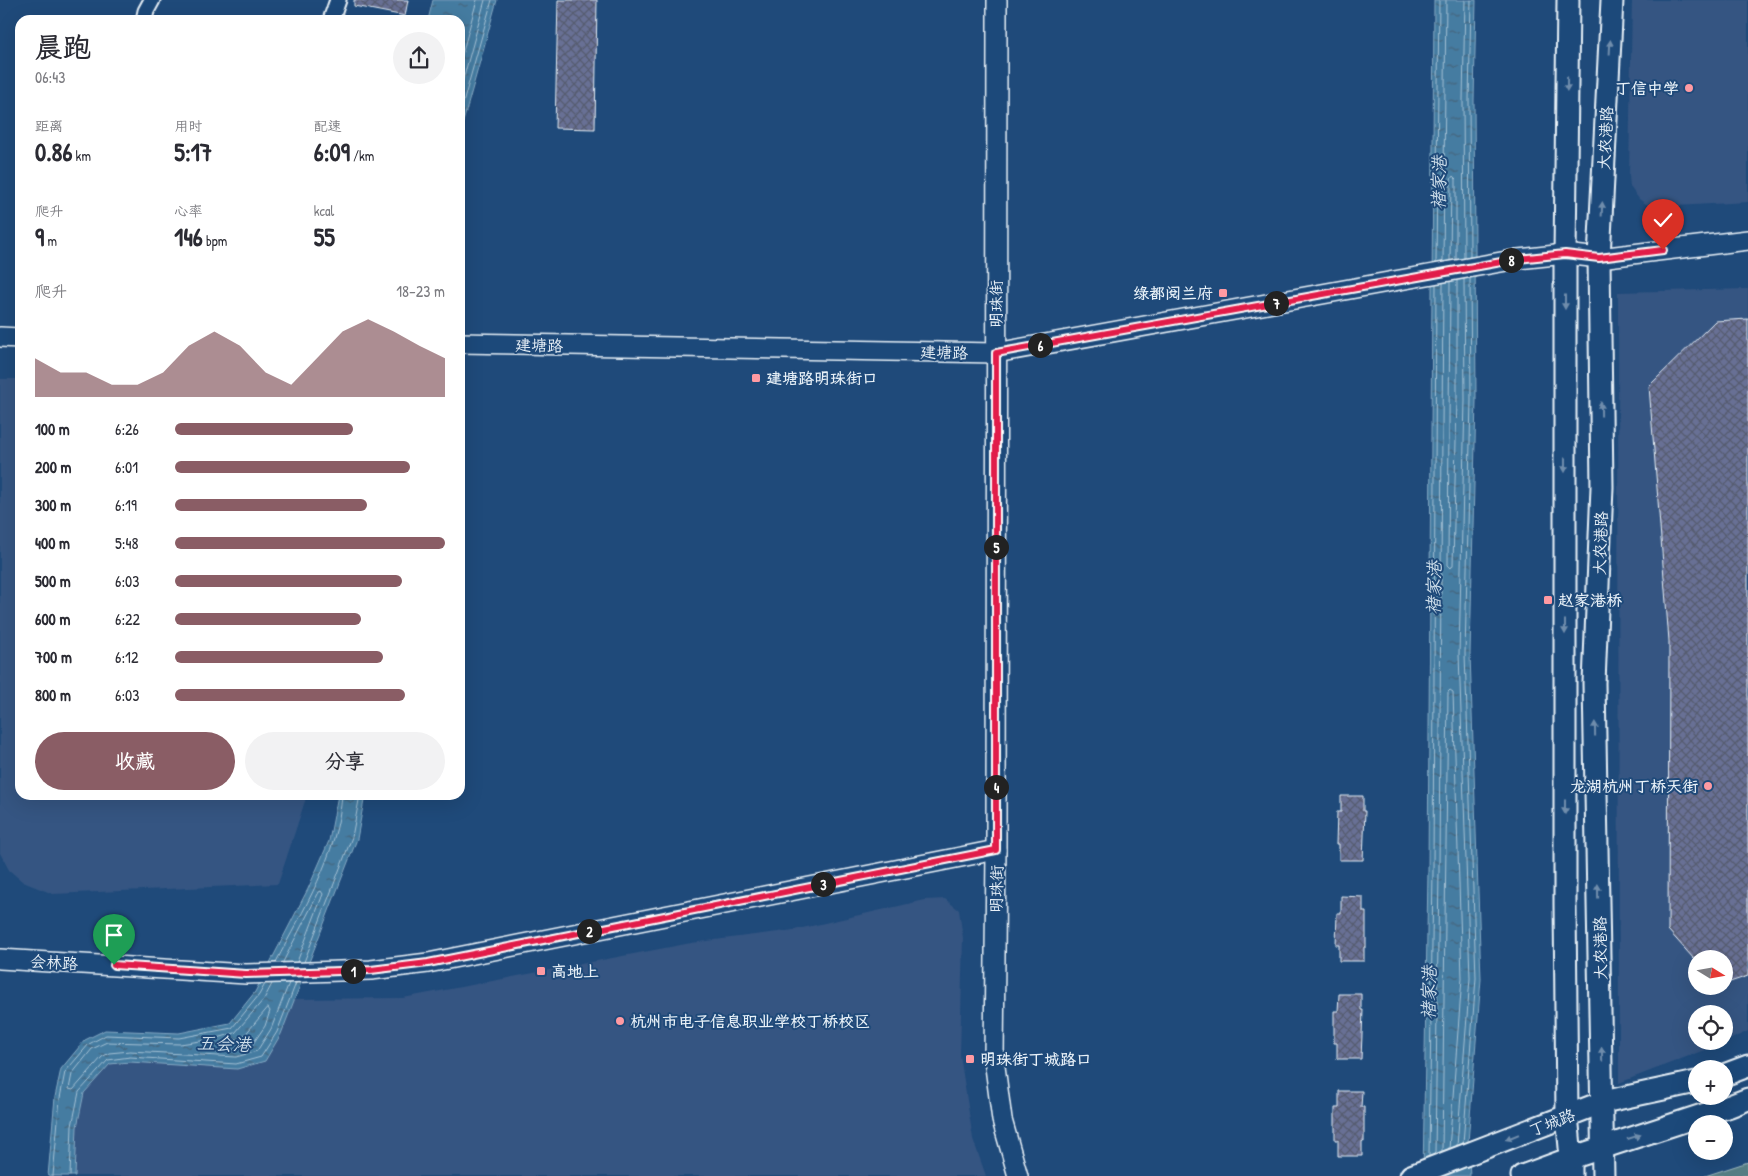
<!DOCTYPE html>
<html lang="zh">
<head>
<meta charset="utf-8">
<style>
  body { margin:0; font-family:"Patrick Hand","LXGW WenKai TC",sans-serif; background:#f2f2f3; color:#2b2b33; height:100vh; display:flex; flex-direction:column; font-size:19px; white-space:nowrap }
  * { box-sizing:border-box; margin:0 }
  p { font-size:16px; color:#7c7c81 }
  .icon { flex:none; width:28px; height:28px; fill:none; stroke:currentColor; stroke-width:2; stroke-linecap:round; stroke-linejoin:round }
  .map { position:relative; flex:1; overflow:hidden }
  .panel { position:absolute; left:15px; top:15px; width:450px; height:785px; display:flex; flex-direction:column; background:#fff; border-radius:15px; box-shadow:0 5px 20px #0002 }
  .panel>* { flex:none }
  .needle { width:32px; rotate:101deg }
  .buttons { position:absolute; left:1688px; top:950px; display:grid; gap:10px }
  .buttons a { display:grid; place-items:center; width:45px; height:45px; border-radius:50%; background:#fff; box-shadow:0 5px 20px #0002; font-size:25px }
  .pin { position:absolute; display:grid; place-items:center; width:42px; height:42px; color:#fff; margin:-51px -21px; border-radius:50% 50% 50% 0; rotate:-45deg; box-shadow:0 0 5px #0007 }
  .pin .icon { rotate:45deg }
  .km { position:absolute; width:25px; height:25px; margin:-12px; border-radius:50%; background:#222; color:#fff; font-size:14px; line-height:25px; text-align:center }
  .round { display:grid; place-items:center; flex:none; width:52px; height:52px; border-radius:26px; background:#f2f2f3 }
  .overview { display:flex; align-items:center; justify-content:space-between; height:85px; padding:0 20px }
  h1 { font-size:28px; font-weight:700; line-height:38px }
  .figures { display:grid; grid-template-columns:repeat(3,1fr); gap:8px; height:85px; padding:5px 20px }
  .figures div { display:grid; align-content:center }
  .figures b { font-size:25px; font-weight:700 }
  .figures small { font-size:14px; font-weight:400 }
  .figures p { font-size:14px }
  .chart { height:140px; padding:10px 20px }
  .chart p { display:flex; justify-content:space-between }
  .chart svg { width:100%; height:90px; margin-top:5px; fill:#8a5d65; opacity:.7 }
  .primary-button { display:flex; gap:10px; margin-top:auto; padding:10px 20px }
  .primary-button a { flex:1; height:58px; border-radius:30px; background:#8a5d65; color:#fff; font-size:20px; font-weight:700; line-height:58px; text-align:center }
  .primary-button a+a { background:#f2f2f3; color:#2b2b33 }
  ul { padding:0 20px; list-style:none; font-size:16px }
  li { display:grid; grid-template-columns:80px 60px 1fr; align-items:center; height:38px }
  li i { height:12px; border-radius:6px; background:#8a5d65 }
  .map>svg:first-child { display:block }
  .built { fill:#355582; fill-rule:evenodd }
  .green { fill:#567e84; stroke:#9fb8be }
  .water { fill:url(#water-ripples); stroke:#86aac4 }
  .lines { fill:none; stroke-linecap:round; stroke-linejoin:round }
  .shore { stroke:#a6c2d5; stroke-width:1 }
  .building { fill:url(#building-cross-hatch); stroke:#e8f1f8 }
  .minor-casing { stroke:#e8f1f8; stroke-width:19 }
  .tertiary-casing { stroke:#e8f1f8; stroke-width:22 }
  .secondary-casing { stroke:#e8f1f8; stroke-width:25 }
  .minor { stroke:#1f4a7a; stroke-width:15 }
  .tertiary { stroke:#1f4a7a; stroke-width:19 }
  .secondary { stroke:#1f4a7a; stroke-width:21 }
  .tertiary-bridge-casing { stroke:#e8f1f8; stroke-width:22; stroke-linecap:butt }
  .tertiary-bridge { stroke:#1f4a7a; stroke-width:19 }
  .oneway { fill:#6f8dac }
  .route-casing { stroke:#fff; stroke-width:10 }
  .route { stroke:#e11d48; stroke-width:6 }
  .poi-dot { fill:#ff9aa2; stroke:#1f4a7a; stroke-width:2 }
  .labels { text-anchor:middle; stroke-width:4; stroke-linejoin:round; paint-order:stroke }
  .poi-label { font-size:16px; font-weight:bold; fill:#e8f1f8; stroke:#1f4a7a; text-anchor:start }
  .street-label { font-size:16px; fill:#e8f1f8; stroke:#1f4a7a }
  .water-label { font-size:18px; font-style:italic; fill:#cfdfeb; stroke:#1f4a7a }
</style>
</head>
<body>
<div class="map">
<svg width="1748" height="1176" viewBox="0 0 1748 1176">
  <defs>
    <pattern id="water-ripples" width="26" height="14" patternUnits="userSpaceOnUse" patternTransform="scale(1.25)"><rect width="26" height="14" fill="#447ba1"/><path d="M2 4q2-2 4 0t4 0M15 11q2-2 4 0t4 0" fill="none" stroke="#45647a"/></pattern>
    <pattern id="building-cross-hatch" width="8" height="8" patternUnits="userSpaceOnUse" patternTransform="scale(1.25)"><rect width="8" height="8" fill="#686f95"/><path d="M0 0l8 8M0 8l8-8" fill="none" stroke="#575c70"/></pattern>
  </defs>
  <rect width="100%" height="100%" fill="#1f4a7a"/>
  <filter id="ink" filterUnits="userSpaceOnUse"><feTurbulence type="fractalNoise" baseFrequency=".02" numOctaves="2"/><feDisplacementMap in="SourceGraphic" scale="10" xChannelSelector="R" yChannelSelector="G"/><feConvolveMatrix kernelMatrix="1 2 1 2 8 2 1 2 1" color-interpolation-filters="sRGB"/></filter>
  <g filter="url(#ink)">
    <g class="built">
      <path d="M1632 0H1748V202L1657 207 1646 204 1639 199 1630 187 1629 175Z"/>
      <path d="M1748 289V1031L1725 1042 1619 1083 1618 292ZM1696 959H1724V986H1696ZM1696 1014H1724V1041H1696Z"/>
      <path d="M0 379H20V795H307L278 884 53 894 23 882 9 870 0 853Z"/>
      <path d="M945 899 959 910 963 938 960 1055 973 1139 986 1176H57L77 1066 123 1043 257 1061 290 999 403 998 691 943 794 930 925 900Z"/>
    </g>
    <path class="green" d="M1748 1162V1176H1705Z"/>
    <g class="water">
      <path d="M433 0H497L460 133V20H428Z"/>
      <path d="M1434 0H1476L1474 100 1476 400 1470 654 1481 979 1468 1142 1470 1176H1423L1428 871Z"/>
      <path d="M338 795H365L357 839 281 1034 265 1061 237 1069 130 1062 110 1064 84 1093 77 1127 75 1176H48L55 1097 61 1069 85 1040 105 1030 179 1033 230 1023 255 992 308 889 329 841Z"/>
    </g>
    <g class="lines">
      <g class="shore">
        <path d="M460 62 477 0"/>
        <path d="M460 91 485 0"/>
        <path d="M460 114 492 0"/>
        <path d="M1470 257 1469 100 1471 0"/>
        <path d="M1464 258 1463 100 1465 0"/>
        <path d="M1450 260 1451 179 1453 176 1456 179V259"/>
        <path d="M1443 262 1446 0"/>
        <path d="M1436 263 1439 0"/>
        <path d="M1450 282 1448 565 1451 568 1453 565 1457 399V281"/>
        <path d="M276 962C303 910 338 855 342 795"/>
        <path d="M283 962 319 892 321 891 323 894 297 962"/>
        <path d="M304 962 352 837 360 795"/>
        <path d="M272 984 264 999 235 1033 214 1039 180 1044 107 1042 92 1049 72 1074 69 1089 73 1090 102 1057 109 1053 130 1051 236 1057 257 1051 271 1029 289 983"/>
        <path d="M268 1008 270 1011 265 1026 252 1045 235 1050 222 1048 223 1045 242 1038Z"/>
        <path d="M1463 1143 1476 978 1465 654 1471 400 1470 278"/>
        <path d="M1457 1146 1470 978 1459 654 1465 400 1464 279"/>
        <path d="M1442 1151 1448 692 1450 690 1453 692 1462 978 1449 1149"/>
        <path d="M1435 1154 1439 871 1443 283"/>
        <path d="M1429 1156 1433 871 1436 284"/>
        <path d="M53 1176 60 1098 65 1072 89 1044 106 1035 179 1038 232 1028 259 995 265 984"/>
        <path d="M70 1176 72 1126 79 1092 108 1060 130 1057 236 1064 261 1057 277 1032 296 983"/>
      </g>
    </g>
    <g class="building">
      <path d="M354 0H408L405 16 354 6Z"/>
      <path d="M558 0H597L595 129 555 128Z"/>
      <path d="M1748 319V976L1724 984V959H1694L1668 930 1669 641 1649 386 1715 321Z"/>
      <path d="M1341 796H1363V811H1365L1363 860H1339V844H1336L1337 812H1341Z"/>
      <path d="M1341 896 1363 897V912H1366V947H1364V961H1339V945H1336L1337 913H1341Z"/>
      <path d="M1339 994H1361V1010H1363L1361 1059H1337V1043H1334V1011H1338Z"/>
      <path d="M1339 1091H1362L1361 1107H1364V1142L1362 1141V1156H1338V1140H1335V1108H1339Z"/>
    </g>
    <g class="lines">
      <defs>
        <g id="minor">
          <path d="M144 20 146 11 152 0"/>
          <path d="M331 20 338 0"/>
        </g>
        <g id="tertiary">
          <path d="M997 0 996 850 994 1059 1002 1120 1018 1176"/>
          <path d="M1518 259 1565 254 1599 258 1748 240"/>
          <path d="M0 337 20 338"/>
          <path d="M460 343 996 353 1394 281"/>
          <path d="M0 959 246 974 371 970 428 963 996 850"/>
          <path d="M1558 1176 1571 1158"/>
        </g>
        <g id="secondary">
          <path d="M1568 0 1565 254V904L1567 1115 1571 1158V1176"/>
          <path d="M1724 1075 1748 1066"/>
          <path d="M1411 1176 1603 1102 1696 1082"/>
          <path d="M1522 1176 1571 1158 1730 1106 1748 1099"/>
          <path d="M1603 1176 1594 683 1602 487 1599 258 1612 0"/>
        </g>
      </defs>
      <use href="#minor" class="minor-casing"/>
      <use href="#tertiary" class="tertiary-casing"/>
      <use href="#secondary" class="secondary-casing"/>
      <use href="#minor" class="minor"/>
      <use href="#tertiary" class="tertiary"/>
      <use href="#secondary" class="secondary"/>
      <defs>
        <path id="tertiary-bridge" d="M1394 281 1518 259"/>
      </defs>
      <use href="#tertiary-bridge" class="tertiary-bridge-casing"/>
      <use href="#tertiary-bridge" class="tertiary-bridge"/>
    </g>
    <defs><path id="oneway-solid" d="M-6-.8H1V-3.2L6.5 0L1 3.2V.8H-6Z" transform="scale(1.25)"/></defs>
    <g class="oneway">
      <use href="#oneway-solid" transform="translate(1610 47) rotate(-87)"/>
      <use href="#oneway-solid" transform="translate(1567 84) rotate(91)"/>
      <use href="#oneway-solid" transform="translate(1602 209) rotate(-87)"/>
      <use href="#oneway-solid" transform="translate(1565 302) rotate(90)"/>
      <use href="#oneway-solid" transform="translate(1601 409) rotate(-91)"/>
      <use href="#oneway-solid" transform="translate(1565 465) rotate(90)"/>
      <use href="#oneway-solid" transform="translate(1565 627) rotate(90)"/>
      <use href="#oneway-solid" transform="translate(1595 729) rotate(-91)"/>
      <use href="#oneway-solid" transform="translate(1565 807) rotate(90)"/>
      <use href="#oneway-solid" transform="translate(1598 891) rotate(-91)"/>
      <use href="#oneway-solid" transform="translate(1602 1054) rotate(-91)"/>
      <use href="#oneway-solid" transform="translate(1512 1137) rotate(158)"/>
      <use href="#oneway-solid" transform="translate(1634 1137) rotate(-18)"/>
    </g>
  </g>
  <g class="lines" filter="url(#ink)">
    <defs>
      <path id="route" d="M114 965 246 974 371 970 428 963 996 850V353L1518 259 1565 254 1599 258 1663 250"/>
    </defs>
    <use href="#route" class="route-casing"/>
    <use href="#route" class="route"/>
  </g>
  <g class="poi-dot">
    <circle cx="1689" cy="88" r="5"/>
    <rect x="1218" y="288" width="10" height="10" rx="2.5"/>
    <rect x="751" y="373" width="10" height="10" rx="2.5"/>
    <rect x="1543" y="595" width="10" height="10" rx="2.5"/>
    <circle cx="1708" cy="786" r="5"/>
    <rect x="536" y="966" width="10" height="10" rx="2.5"/>
    <circle cx="620" cy="1021" r="5"/>
    <rect x="965" y="1054" width="10" height="10" rx="2.5"/>
  </g>
  <g class="labels">
    <g class="poi-label">
      <text x="1679" y="94" text-anchor="end">丁信中学</text>
      <text x="1213" y="299" text-anchor="end">绿都阅兰府</text>
      <text x="766" y="384">建塘路明珠街口</text>
      <text x="1558" y="606">赵家港桥</text>
      <text x="1698" y="792" text-anchor="end">龙湖杭州丁桥天街</text>
      <text x="551" y="977">高地上</text>
      <text x="630" y="1027">杭州市电子信息职业学校丁桥校区</text>
      <text x="980" y="1065">明珠街丁城路口</text>
    </g>
    <g class="street-label">
      <text transform="translate(1605 138) rotate(-87)" y="6">大农港路</text>
      <text transform="translate(996 304) rotate(-90)" y="6">明珠街</text>
      <text transform="translate(539 345) rotate(1)" y="6">建塘路</text>
      <text transform="translate(944 352) rotate(1)" y="6">建塘路</text>
      <text transform="translate(1600 543) rotate(-88)" y="6">大农港路</text>
      <text transform="translate(996 889) rotate(-89)" y="6">明珠街</text>
      <text transform="translate(1600 948) rotate(-91)" y="6">大农港路</text>
      <text transform="translate(54 962) rotate(3)" y="6">会林路</text>
      <text transform="translate(1552 1122) rotate(-21)" y="6">丁城路</text>
    </g>
    <g class="water-label">
      <text transform="translate(1439 183) rotate(-89)" y="6">褚家港</text>
      <text transform="translate(1434 588) rotate(-89)" y="6">褚家港</text>
      <text transform="translate(1429 993) rotate(-89)" y="6">褚家港</text>
      <text transform="translate(224 1044) rotate(2)" y="6">五会港</text>
    </g>
  </g>
</svg>
<div class="buttons">
<a><svg class="needle" viewBox="-14 -14 28 28"><path d="M0-13l5 13h-10z" fill="#e53935"/><path d="M0 13l5-13h-10z" fill="#7c7c81"/></svg></a>
<a><svg class="icon" aria-label="locate" viewBox="0 0 24 24"><circle cx="12" cy="12" r="6"/><path d="M12 2v4M12 18v4M2 12h4M18 12h4"/></svg></a>
<a>+</a>
<a>−</a>
</div>
<div class="pin" style="left:114px;top:965px;background:#1e9e55"><svg class="icon" aria-label="arrive" viewBox="0 0 24 24"><path d="M6 21V4h12l-3 4 3 4H6"/></svg></div>
<div class="pin" style="left:1663px;top:250px;background:#d93025"><svg class="icon" aria-label="check" viewBox="0 0 24 24"><path d="M5 12l5 5 9-10"/></svg></div>
<b class="km" style="left:353px;top:971px">1</b>
<b class="km" style="left:589px;top:931px">2</b>
<b class="km" style="left:823px;top:884px">3</b>
<b class="km" style="left:996px;top:787px">4</b>
<b class="km" style="left:996px;top:547px">5</b>
<b class="km" style="left:1040px;top:345px">6</b>
<b class="km" style="left:1276px;top:303px">7</b>
<b class="km" style="left:1511px;top:260px">8</b>
<section class="panel">
<div class="overview"><div><h1>晨跑</h1><p>06:43</p></div><a class="round"><svg class="icon" aria-label="share" viewBox="0 0 24 24"><path d="M12 15V3M7 8l5-5 5 5M5 13v7h14v-7"/></svg></a></div>
<div class="figures">
<div><p>距离</p><b>0.86<small> km</small></b></div>
<div><p>用时</p><b>5:17</b></div>
<div><p>配速</p><b>6:09<small> /km</small></b></div>
</div>
<div class="figures">
<div><p>爬升</p><b>9<small> m</small></b></div>
<div><p>心率</p><b>146<small> bpm</small></b></div>
<div><p>kcal</p><b>55</b></div>
</div>
<div class="chart"><p><span>爬升</span>18–23 m</p>
<svg viewBox="0 0 160 44" preserveAspectRatio="none"><path d="M0 44V25L10 32L20 32L30 38L40 38L50 32L60 19L70 12L80 19L90 32L100 38L110 25L120 12L130 6L140 12L150 19L160 25V44z"/></svg>
</div>
<ul>
<li><b>100 m</b>6:26<i style="width:66%"></i></li>
<li><b>200 m</b>6:01<i style="width:87%"></i></li>
<li><b>300 m</b>6:19<i style="width:71%"></i></li>
<li><b>400 m</b>5:48<i style="width:100%"></i></li>
<li><b>500 m</b>6:03<i style="width:84%"></i></li>
<li><b>600 m</b>6:22<i style="width:69%"></i></li>
<li><b>700 m</b>6:12<i style="width:77%"></i></li>
<li><b>800 m</b>6:03<i style="width:85%"></i></li>
</ul>
<div class="primary-button"><a>收藏</a><a>分享</a></div>
</section>
</div>
</body>
</html>
